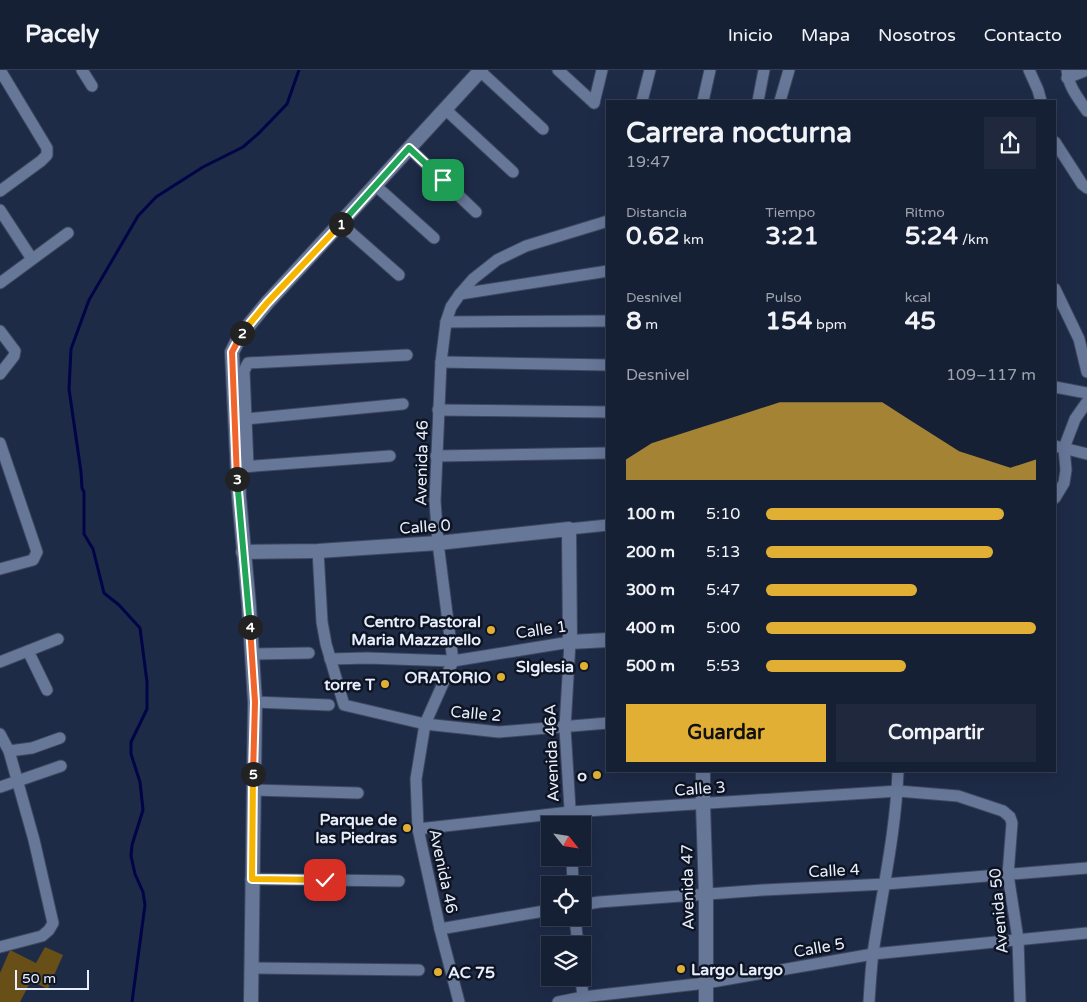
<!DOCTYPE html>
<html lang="es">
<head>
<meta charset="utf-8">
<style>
  body { margin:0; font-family:"Varela Round",sans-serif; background:#1f283d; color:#f1f3f6; height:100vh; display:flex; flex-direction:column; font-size:19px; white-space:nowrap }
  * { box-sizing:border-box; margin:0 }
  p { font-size:16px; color:#9ea3ad }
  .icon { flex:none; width:28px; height:28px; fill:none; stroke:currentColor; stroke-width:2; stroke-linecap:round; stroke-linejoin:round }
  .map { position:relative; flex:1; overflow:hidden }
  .sheet { position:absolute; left:606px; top:30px; width:450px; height:672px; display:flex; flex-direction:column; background:#162035; border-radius:0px; box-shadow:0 5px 20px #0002,0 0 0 1px #353e50 }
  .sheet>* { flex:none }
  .needle { width:32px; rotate:120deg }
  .buttons { position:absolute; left:541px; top:746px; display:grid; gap:10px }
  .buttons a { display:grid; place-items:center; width:50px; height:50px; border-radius:0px; background:#162035; box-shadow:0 5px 20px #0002,0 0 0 1px #353e50; font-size:25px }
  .scale { position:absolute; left:15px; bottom:12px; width:74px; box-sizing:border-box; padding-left:5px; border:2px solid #e7eefd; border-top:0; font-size:14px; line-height:18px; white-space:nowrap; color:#e7eefd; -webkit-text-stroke:4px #0e1421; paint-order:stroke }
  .pin { position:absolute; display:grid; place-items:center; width:42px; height:42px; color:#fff; margin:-21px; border-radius:10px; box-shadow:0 2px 8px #0006 }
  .km { position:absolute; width:25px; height:25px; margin:-12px; border-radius:50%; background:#222; color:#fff; font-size:14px; line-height:25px; text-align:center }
  .round { display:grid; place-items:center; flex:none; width:52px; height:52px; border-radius:0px; background:#1f283d }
  .overview { display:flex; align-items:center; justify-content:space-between; height:85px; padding:0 20px }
  h1 { font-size:28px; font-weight:700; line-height:38px }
  .metrics { display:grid; grid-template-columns:repeat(3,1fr); gap:8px; height:85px; padding:5px 20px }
  .metrics div { display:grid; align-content:center }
  .metrics b { font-size:25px; font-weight:700 }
  .metrics small { font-size:14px; font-weight:400 }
  .metrics p { font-size:14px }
  .chart { height:140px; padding:10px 20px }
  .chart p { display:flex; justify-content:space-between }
  .chart svg { width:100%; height:90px; margin-top:5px; fill:#e1af34; opacity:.7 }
  .button { display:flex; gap:10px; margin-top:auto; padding:10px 20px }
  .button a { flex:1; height:58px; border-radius:0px; background:#e1af34; color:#111; font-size:20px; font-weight:700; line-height:58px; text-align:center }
  .button a+a { background:#1f283d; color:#f1f3f6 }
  ul { padding:0 20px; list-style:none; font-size:16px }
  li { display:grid; grid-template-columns:80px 60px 1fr; align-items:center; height:38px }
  li i { height:12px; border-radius:6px; background:#e1af34 }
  header { display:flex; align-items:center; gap:30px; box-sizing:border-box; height:70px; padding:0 25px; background:#162035; border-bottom:1px solid #353e50 }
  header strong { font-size:24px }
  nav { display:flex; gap:28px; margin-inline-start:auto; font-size:18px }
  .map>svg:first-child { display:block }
  .pitch { fill:#674f17 }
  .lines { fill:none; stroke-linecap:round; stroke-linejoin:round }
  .stream { stroke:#010447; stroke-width:3 }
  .minor-casing { stroke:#3e475f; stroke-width:13 }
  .tertiary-casing { stroke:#3e475f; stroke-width:16 }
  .minor { stroke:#677798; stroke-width:11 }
  .tertiary { stroke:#677798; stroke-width:14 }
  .split-1-casing { stroke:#fff; stroke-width:10 }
  .split-2-casing { stroke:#fff; stroke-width:10 }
  .split-3-casing { stroke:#fff; stroke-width:10 }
  .split-4-casing { stroke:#fff; stroke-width:10 }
  .split-5-casing { stroke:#fff; stroke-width:10 }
  .split-6-casing { stroke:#fff; stroke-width:10 }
  .split-1 { stroke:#22a559; stroke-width:6 }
  .split-2 { stroke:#f5b400; stroke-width:6 }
  .split-3 { stroke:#f0652b; stroke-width:6 }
  .split-4 { stroke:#22a559; stroke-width:6 }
  .split-5 { stroke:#f0652b; stroke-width:6 }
  .split-6 { stroke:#f5b400; stroke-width:6 }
  .poi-dot { fill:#e1af34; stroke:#0e1421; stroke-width:2 }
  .labels { text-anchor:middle; stroke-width:5; stroke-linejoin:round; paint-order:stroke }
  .street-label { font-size:16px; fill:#e7eefd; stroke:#0e1421 }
  .poi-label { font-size:16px; font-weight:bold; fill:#e7eefd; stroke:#0e1421; text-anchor:end }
</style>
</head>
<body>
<header>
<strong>Pacely</strong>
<nav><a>Inicio</a><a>Mapa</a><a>Nosotros</a><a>Contacto</a></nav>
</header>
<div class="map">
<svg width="1087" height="932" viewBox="0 0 1087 932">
  <rect width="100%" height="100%" fill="#1e2b47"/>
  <path class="pitch" d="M45 877 63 885 48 919 31 911 20 932H0V903L10 880 36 893Z"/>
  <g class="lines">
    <path class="stream" d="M132 932 145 835 143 822 135 804 131 786 132 775 143 740 140 712 131 684V672L147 639V612L140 558 119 535 104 523 93 479 84 464V422L82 418 81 402 69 319 71 279 89 230 138 146 156 127 203 97 243 77 259 63 287 34 299 0"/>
    <defs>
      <g id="minor">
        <path d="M82 0 92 16"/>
        <path d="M558 0 594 33"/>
        <path d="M1029 0 1038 20 1041 31"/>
        <path d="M1067 0C1068 16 1078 28 1087 41"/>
        <path d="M480 1 543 59"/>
        <path d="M1067 8 1087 0"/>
        <path d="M642 31 650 0"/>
        <path d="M703 31 710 0"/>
        <path d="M758 31 764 0"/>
        <path d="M780 31 789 0"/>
        <path d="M594 33 602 0"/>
        <path d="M445 39 513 102"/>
        <path d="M1055 72 1082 114 1087 118"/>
        <path d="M409 78 476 142"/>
        <path d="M376 116 434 168"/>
        <path d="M0 121 41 91 47 85V78L0 0"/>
        <path d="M0 140 32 189"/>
        <path d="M341 154 399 205"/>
        <path d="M0 213 68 163"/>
        <path d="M1055 219 1079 269 1087 302"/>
        <path d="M460 224 608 201"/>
        <path d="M446 252 608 251"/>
        <path d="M0 261 15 281 14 286 0 304"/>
        <path d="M441 292 608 295"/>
        <path d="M1055 317 1087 323"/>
        <path d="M438 340 608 342"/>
        <path d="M246 349 403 334"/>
        <path d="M0 373 37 482 33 490 0 499"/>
        <path d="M1055 376 1087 384"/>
        <path d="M436 386 608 383"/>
        <path d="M248 396 244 301 248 293 407 285"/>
        <path d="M241 397 390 386"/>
        <path d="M1055 428 1064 413 1066 400 1064 378 1075 349 1087 332"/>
        <path d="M569 459 608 455"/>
        <path d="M318 481 322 552 326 574 344 635 425 654 499 662 608 653"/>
        <path d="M28 581 47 620"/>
        <path d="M251 584 309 583"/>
        <path d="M330 589 367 588 453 591 570 572 565 658 571 755"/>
        <path d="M0 592 58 569"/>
        <path d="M255 632 329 635"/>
        <path d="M0 664 9 681 34 770 53 853 49 860 42 866 0 877"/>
        <path d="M9 681 32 678 60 668"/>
        <path d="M0 717 61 696"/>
        <path d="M253 720 358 723"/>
        <path d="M418 759 570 742 898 721 958 726 1003 741 1010 747 1012 753 1008 805 1018 869 1020 932"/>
        <path d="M572 788 573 815"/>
        <path d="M251 809 399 811"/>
        <path d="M582 835 599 832 763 820 886 814 1087 798"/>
        <path d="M575 848 578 875"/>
        <path d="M440 859 550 840"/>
        <path d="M251 898 419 900"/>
        <path d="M581 908 583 927"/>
        <path d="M459 932 440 859 418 759 416 709 425 654 453 591 438 473 435 431 441 292 446 252 451 237 460 224 473 209 497 190 526 176 608 151"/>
        <path d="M558 932 583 927 706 913 873 884 1087 863"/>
        <path d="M869 932C870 916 871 899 873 883 882 822 896 762 898 701"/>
      </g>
      <g id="tertiary">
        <path d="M243 482 318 481 438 473 569 459 570 572 608 570"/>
        <path d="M703 701V734L706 825V932"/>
        <path d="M251 932 255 632 249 536 239 427 232 282 240 266 267 233 481 0"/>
      </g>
    </defs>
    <use href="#minor" class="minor-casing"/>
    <use href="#tertiary" class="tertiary-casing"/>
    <use href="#minor" class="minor"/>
    <use href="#tertiary" class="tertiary"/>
  </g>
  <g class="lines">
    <defs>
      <path id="split-1" d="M341 154 409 78 443 110"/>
      <path id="split-2" d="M242 263 267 233 341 154"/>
      <path id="split-3" d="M237 409 232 282 242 263"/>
      <path id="split-4" d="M237 409 250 557"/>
      <path id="split-5" d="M250 557 255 632 253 704"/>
      <path id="split-6" d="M253 704 252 809 325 810"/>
    </defs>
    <use href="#split-1" class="split-1-casing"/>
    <use href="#split-2" class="split-2-casing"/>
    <use href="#split-3" class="split-3-casing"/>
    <use href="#split-4" class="split-4-casing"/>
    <use href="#split-5" class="split-5-casing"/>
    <use href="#split-6" class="split-6-casing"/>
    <use href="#split-1" class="split-1"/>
    <use href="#split-2" class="split-2"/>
    <use href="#split-3" class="split-3"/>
    <use href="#split-4" class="split-4"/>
    <use href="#split-5" class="split-5"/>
    <use href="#split-6" class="split-6"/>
  </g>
  <g class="poi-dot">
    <circle cx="491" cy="560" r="5"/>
    <circle cx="584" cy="596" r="5"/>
    <circle cx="501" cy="607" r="5"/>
    <circle cx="385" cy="614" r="5"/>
    <circle cx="597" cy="705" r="5"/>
    <circle cx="407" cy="758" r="5"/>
    <circle cx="681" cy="899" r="5"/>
    <circle cx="438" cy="902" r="5"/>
  </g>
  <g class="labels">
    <g class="street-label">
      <text transform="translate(421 393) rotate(-89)" y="6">Avenida 46</text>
      <text transform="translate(425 456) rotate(-4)" y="6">Calle 0</text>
      <text transform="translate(541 559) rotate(-8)" y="6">Calle 1</text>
      <text transform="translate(476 643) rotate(5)" y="6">Calle 2</text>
      <text transform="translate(551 683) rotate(-92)" y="6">Avenida 46A</text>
      <text transform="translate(700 718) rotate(-4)" y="6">Calle 3</text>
      <text transform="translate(834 800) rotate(-3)" y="6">Calle 4</text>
      <text transform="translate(444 801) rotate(78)" y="6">Avenida 46</text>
      <text transform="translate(687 817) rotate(-91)" y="6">Avenida 47</text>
      <text transform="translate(998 841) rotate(-95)" y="6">Avenida 50</text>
      <text transform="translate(819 877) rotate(-10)" y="6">Calle 5</text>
    </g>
    <g class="poi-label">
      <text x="481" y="557">Centro Pastoral<tspan x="481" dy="18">Maria Mazzarello</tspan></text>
      <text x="574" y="602">SIglesia</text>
      <text x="491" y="613">ORATORIO</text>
      <text x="375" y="620">torre T</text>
      <text x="587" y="711">o</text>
      <text x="397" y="755">Parque de<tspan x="397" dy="18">las Piedras</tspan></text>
      <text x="691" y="905" text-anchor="start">Largo Largo</text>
      <text x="448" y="908" text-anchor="start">AC 75</text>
    </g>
  </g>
</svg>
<div class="buttons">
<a><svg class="needle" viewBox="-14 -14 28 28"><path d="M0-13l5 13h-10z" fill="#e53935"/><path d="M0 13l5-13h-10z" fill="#9ea3ad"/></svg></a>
<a><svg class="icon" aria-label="locate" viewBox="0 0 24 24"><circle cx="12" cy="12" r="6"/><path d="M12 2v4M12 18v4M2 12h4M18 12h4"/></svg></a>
<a><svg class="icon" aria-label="layers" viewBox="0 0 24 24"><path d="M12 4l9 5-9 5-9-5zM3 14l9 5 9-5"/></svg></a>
</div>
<div class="scale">50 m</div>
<div class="pin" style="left:443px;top:110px;background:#1e9e55"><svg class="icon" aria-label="arrive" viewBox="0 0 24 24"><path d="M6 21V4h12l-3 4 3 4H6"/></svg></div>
<div class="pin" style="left:325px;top:810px;background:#d93025"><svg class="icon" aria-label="check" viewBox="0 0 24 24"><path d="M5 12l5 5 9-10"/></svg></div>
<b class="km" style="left:341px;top:154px">1</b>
<b class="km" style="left:242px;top:263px">2</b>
<b class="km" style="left:237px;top:409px">3</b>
<b class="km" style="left:250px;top:557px">4</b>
<b class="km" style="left:253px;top:704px">5</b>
<section class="sheet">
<div class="overview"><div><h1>Carrera nocturna</h1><p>19:47</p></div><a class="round"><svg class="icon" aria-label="share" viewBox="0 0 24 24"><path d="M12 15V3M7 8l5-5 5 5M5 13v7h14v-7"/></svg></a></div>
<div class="metrics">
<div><p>Distancia</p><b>0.62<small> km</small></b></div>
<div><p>Tiempo</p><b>3:21</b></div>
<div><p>Ritmo</p><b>5:24<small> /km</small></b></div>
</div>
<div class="metrics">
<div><p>Desnivel</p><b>8<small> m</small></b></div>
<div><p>Pulso</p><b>154<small> bpm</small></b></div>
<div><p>kcal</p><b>45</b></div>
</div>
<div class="chart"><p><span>Desnivel</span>109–117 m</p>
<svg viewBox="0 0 160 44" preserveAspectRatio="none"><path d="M0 44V34L10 26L20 22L30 18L40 14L50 10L60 6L70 6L80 6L90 6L100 6L110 14L120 22L130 30L140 34L150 38L160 34V44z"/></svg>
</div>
<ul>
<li><b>100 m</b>5:10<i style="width:88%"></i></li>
<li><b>200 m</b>5:13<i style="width:84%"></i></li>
<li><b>300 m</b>5:47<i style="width:56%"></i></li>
<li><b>400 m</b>5:00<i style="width:100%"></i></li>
<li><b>500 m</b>5:53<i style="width:52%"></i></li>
</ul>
<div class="button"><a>Guardar</a><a>Compartir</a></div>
</section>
</div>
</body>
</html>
